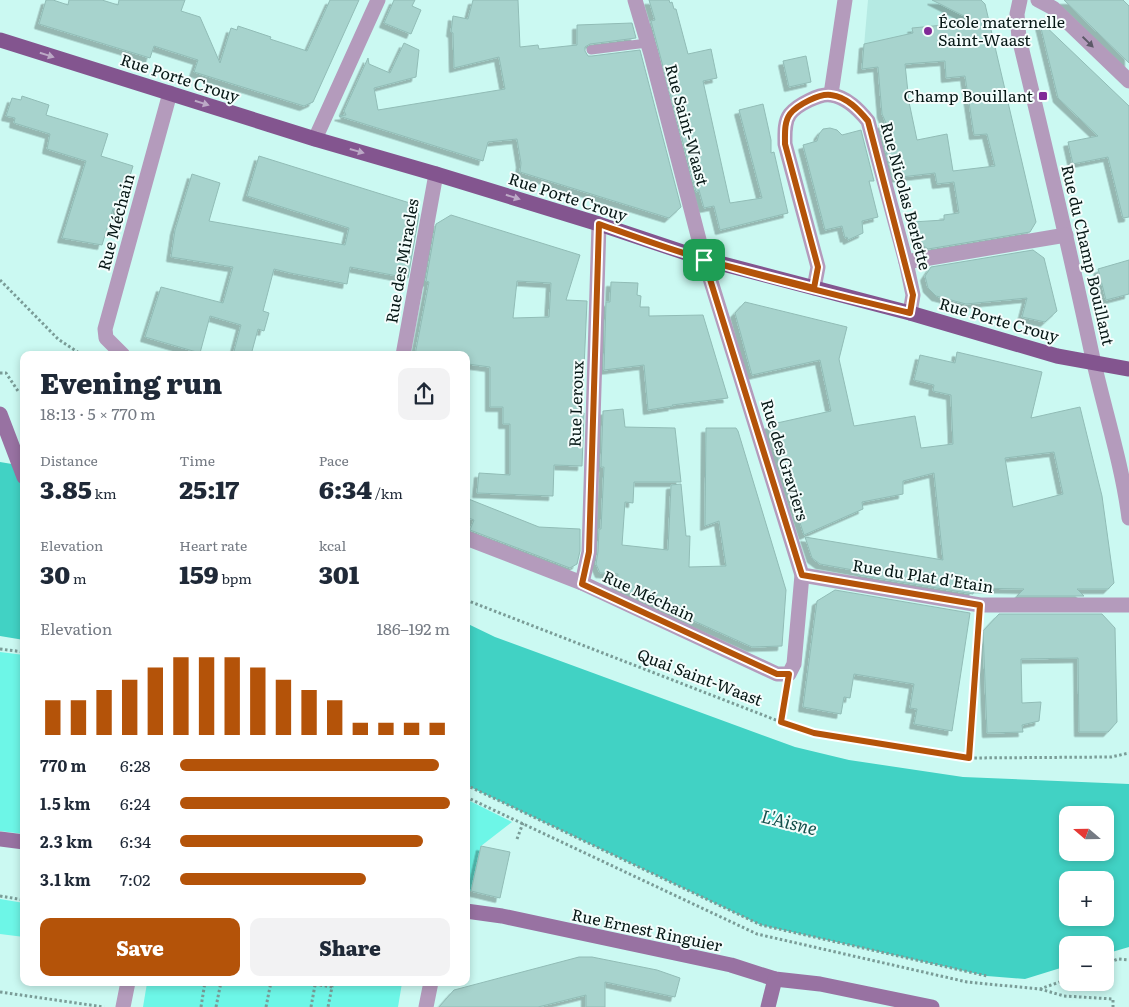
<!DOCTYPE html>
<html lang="en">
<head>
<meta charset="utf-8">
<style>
  body { margin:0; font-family:Literata,serif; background:#f2f2f3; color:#1f2937; height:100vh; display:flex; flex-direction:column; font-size:19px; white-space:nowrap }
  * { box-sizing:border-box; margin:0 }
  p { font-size:16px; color:#747a83 }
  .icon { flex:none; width:28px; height:28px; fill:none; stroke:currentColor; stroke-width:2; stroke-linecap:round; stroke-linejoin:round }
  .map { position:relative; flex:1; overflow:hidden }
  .sheet { position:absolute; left:20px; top:351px; width:450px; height:635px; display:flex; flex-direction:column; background:#fff; border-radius:10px; box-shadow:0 2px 8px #0003 }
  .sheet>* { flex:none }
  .needle { width:32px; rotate:290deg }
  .controls { position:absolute; left:1059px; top:806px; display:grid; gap:10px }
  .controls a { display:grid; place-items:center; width:55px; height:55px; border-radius:10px; background:#fff; box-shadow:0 2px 8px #0003; font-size:25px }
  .pin { position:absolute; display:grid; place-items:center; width:42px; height:42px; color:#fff; margin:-21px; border-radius:10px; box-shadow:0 2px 8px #0006 }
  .round { display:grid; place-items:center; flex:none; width:52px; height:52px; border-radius:10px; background:#f2f2f3 }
  .overview { display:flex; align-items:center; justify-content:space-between; height:85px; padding:0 20px }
  h1 { font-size:28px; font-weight:800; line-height:38px }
  .stats { display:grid; grid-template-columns:repeat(3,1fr); gap:8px; height:85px; padding:5px 20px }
  .stats div { display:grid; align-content:center }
  .stats b { font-size:25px; font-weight:800 }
  .stats small { font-size:14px; font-weight:400 }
  .stats p { font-size:14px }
  .chart { height:140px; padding:10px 20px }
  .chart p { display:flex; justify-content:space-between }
  .chart svg { width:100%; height:90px; margin-top:5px; stroke:#b45309; stroke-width:6 }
  .action { display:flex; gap:10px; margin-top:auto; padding:10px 20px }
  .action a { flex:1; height:58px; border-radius:10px; background:#b45309; color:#fff; font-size:20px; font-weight:800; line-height:58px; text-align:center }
  .action a+a { background:#f2f2f3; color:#1f2937 }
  ul { padding:0 20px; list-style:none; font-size:16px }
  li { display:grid; grid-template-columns:80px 60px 1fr; align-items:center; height:38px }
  li i { height:12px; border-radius:6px; background:#b45309 }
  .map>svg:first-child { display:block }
  .built { fill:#b5eae3 }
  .green { fill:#6df6e7 }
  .water { fill:#41d2c4; fill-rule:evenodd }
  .building { fill:#a7d3cd; stroke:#91bcb6; fill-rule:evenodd; filter:url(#shadow) }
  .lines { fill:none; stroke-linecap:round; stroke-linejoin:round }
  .path { stroke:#7a9c97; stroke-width:3; stroke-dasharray:2.5 2.5; stroke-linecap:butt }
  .lane { stroke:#b49bbc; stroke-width:9 }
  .street { stroke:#b49bbc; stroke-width:15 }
  .secondary { stroke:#9872a2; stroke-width:15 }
  .primary { stroke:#83558f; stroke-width:15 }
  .oneway { fill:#5d5968 }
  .oneway2 { fill:#bca9c6 }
  .route-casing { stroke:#fff; stroke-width:10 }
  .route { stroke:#b45309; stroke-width:6 }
  .poi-dot { fill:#812a97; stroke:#f4fdfc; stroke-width:2 }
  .labels { text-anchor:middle; stroke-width:4; stroke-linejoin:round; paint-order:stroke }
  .poi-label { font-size:16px; fill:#061715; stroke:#f4fdfc; text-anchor:start }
  .street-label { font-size:16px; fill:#061715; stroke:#f4fdfc }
  .water-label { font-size:18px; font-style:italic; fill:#14504b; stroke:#f4fdfc }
</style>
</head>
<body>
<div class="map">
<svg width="1129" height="1007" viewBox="0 0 1129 1007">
  <defs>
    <filter id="shadow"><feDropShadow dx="-4.5" dy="4.5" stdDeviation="0" flood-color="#0004"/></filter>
  </defs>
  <rect width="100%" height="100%" fill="#cbf9f2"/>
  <path class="built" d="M868 0H981L985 4 967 58 862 69Z"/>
  <g class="green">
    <path d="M0 652 24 655V834L0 831Z"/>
    <path d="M466 799 512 822 481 846 471 891 466 890Z"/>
    <path d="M0 899 24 903V937L0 934Z"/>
    <path d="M147 983V982L402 983 398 1007H143Z"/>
  </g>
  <g class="water">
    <path d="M0 462 24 466V640L0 636Z"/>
    <path d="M466 623 495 637 795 747 849 760 963 777 1129 784V947L1105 954V945H1068L1067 966 1025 979 987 976 761 925 466 785ZM1068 815H1105V852H1068ZM1068 880H1105V918H1068Z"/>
  </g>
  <g class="building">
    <path d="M46 0H53L68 5 69 0H102L118 5 119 0H185L181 11 200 17 220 63 231 28 237 30 238 26 271 37 270 39 307 51 330 0H359L313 102 304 106 194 72 198 60 154 46 150 58 39 24Z"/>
    <path d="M394 0H415L412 6 421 10 411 34 384 23Z"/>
    <path d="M473 0H518L520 47 538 45 539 49 577 45V25L632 23 636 38 590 44 585 47V51L588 56H592L640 50 681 207 669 218 520 172 521 163 517 139 488 142 483 161 339 116 346 115 344 111 368 58 369 64 390 73 404 43 419 50 416 77 374 88 378 110 505 89 499 57 454 68 453 33 451 32 453 16 468 19Z"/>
    <path d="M649 0H669L670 3 672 2 674 9H676L688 54 711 49 717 78 703 81 730 203 762 198 739 110 763 104 771 140V153L774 152 788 213 720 230 714 206 704 208 699 190 696 192 651 21 655 20Z"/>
    <path d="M932 0H981L985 4 1036 222 1030 232 928 249 916 240 912 222 944 220V215L959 213 954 182 937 184 935 173 893 178 879 125 886 123 882 114 878 67 862 69 864 44 913 33 912 28 976 22ZM945 61 946 78 965 76 974 135 987 134 995 166 953 171 947 134 917 140 909 102 905 64Z"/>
    <path d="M1064 0H1123L1129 6V63Z"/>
    <path d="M1039 20 1129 106V217L1123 218 1108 157 1073 164 1068 142 1098 136 1058 98Z"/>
    <path d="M806 56 811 82 789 87 783 61Z"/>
    <path d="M22 96 49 105 46 115 108 134 101 156 133 166 119 211 113 209 102 245 62 238 86 161 47 149 50 134 14 123 15 118 6 116 12 98 21 100Z"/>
    <path d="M830 128 837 130 842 135 861 130 874 181H869L878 217 862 221 863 233 848 240 847 237 845 238 842 226 825 230 803 145 817 141 819 134 823 129Z"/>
    <path d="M259 156 413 204 419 215 408 278 350 267 347 284 290 273 274 269 263 311 269 313 264 331 258 329 251 355H233L241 325 210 316 200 353 145 337 161 287 223 303 233 267 171 257 175 230 192 174 220 183 209 221 345 245 349 228 247 196Z"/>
    <path d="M451 215 580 255 566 300 587 301 582 413H584L582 466 554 465 553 496 477 493 479 473 510 475V424H503V407H490V367L468 364V355H415L429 282 426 281 436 224ZM517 281 551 283 549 317 513 318Z"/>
    <path d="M1033 250 1044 258 1057 311 1045 322 1022 317 1027 298 966 304 936 296 928 288 925 276 931 267Z"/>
    <path d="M1129 260V294L1106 300 1098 269Z"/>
    <path d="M611 282 638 283 637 295 641 296 640 307H649V316L703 315 728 398 672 405 673 406 648 410 644 365 604 370 606 302H610Z"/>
    <path d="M745 302 847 327 839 359 854 426 915 416 921 448 953 444 951 395 933 391 934 385 914 380 920 355 955 363 957 352 1042 372 1031 418 1080 407 1102 496 1114 583 1108 589H1077L1084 596H1017L1024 589 974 588 973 594 858 575 864 572 820 564 812 558 805 537 943 560 934 473 903 481V494L862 502 863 509 804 535 768 425 831 411 820 360 752 375 735 313ZM1054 452 1063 494 1013 507 1005 458Z"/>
    <path d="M623 409 625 427 675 428 681 482H634L633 503 625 502 622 545 668 550 671 485 681 484 686 536H690L689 567 726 566 719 521 705 526 706 428H736L738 431 786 590 782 646 752 647 616 586 618 574 600 573 596 564 598 552 599 529H601L604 467H601L603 411Z"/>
    <path d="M466 498 539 527 580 529V551L577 564 570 568 470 530 474 520 466 517Z"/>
    <path d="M835 590 970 613 952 731 914 724 917 709 910 708 914 684 854 674 850 698 844 697 841 714 803 707 817 601Z"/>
    <path d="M999 614H1102L1115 628 1117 722 1108 732H1079L1078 658 1021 659 1022 703 1041 702 1039 721 1022 725 1023 732 987 733 983 631Z"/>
    <path d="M481 846 510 852 500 898 471 891Z"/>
    <path d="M579 957H592L657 970 680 978 675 997 605 982V1007H586V995L538 1007H439L454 990Z"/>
  </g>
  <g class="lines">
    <g class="path">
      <path d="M0 280 58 339 82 355"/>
      <path d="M0 373H6L18 391 24 389"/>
      <path d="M466 600 781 722 814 733 969 758 1111 757 1129 753"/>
      <path d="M0 649 24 652"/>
      <path d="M781 722 786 691"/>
      <path d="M969 758 979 621"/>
      <path d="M466 785 761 925 987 976"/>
      <path d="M466 797 757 934 967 982 1040 989 1068 979"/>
      <path d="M517 839 523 823"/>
      <path d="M0 896 24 900"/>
      <path d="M1105 964 1118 959 1129 960"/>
      <path d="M300 982 332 987 328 1007"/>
      <path d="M1040 989 1064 996 1113 999V1007"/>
      <path d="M0 992 104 1007"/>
      <path d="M201 1007 205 982"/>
      <path d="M216 1007 221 982"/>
      <path d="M266 1007 271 982"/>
      <path d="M311 1007 315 985"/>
    </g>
    <path class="lane" d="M591 50 647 43"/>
    <g class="street">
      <path d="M1020 0 1017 14 1019 38C1045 145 1070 252 1093 359 1105 412 1122 464 1129 518"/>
      <path d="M1038 0 1053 8 1129 81"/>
      <path d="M831 94 845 0"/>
      <path d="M315 139 378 0"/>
      <path d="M906 262 1066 235"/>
      <path d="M814 288 818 267 785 144C785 134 784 122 790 114 797 105 820 93 831 95 847 97 859 110 868 121L906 262 913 295 910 313"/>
      <path d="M123 355 106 338 105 329 170 93"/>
      <path d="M403 355 436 174"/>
      <path d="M466 538 582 583 777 674H789L794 664 802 575 704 259 651 54 635 0"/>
      <path d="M802 575 980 605H1129"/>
      <path d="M582 583 589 552 599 224"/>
      <path d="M123 1007 128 982"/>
      <path d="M426 1007 431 982"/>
    </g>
    <g class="secondary">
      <path d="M0 414 24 477"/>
      <path d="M0 839 24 842"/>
      <path d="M466 911 502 916 731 965 775 979 820 984 932 1007"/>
      <path d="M768 1007 775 979"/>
    </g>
    <path class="primary" d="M0 40 315 139 436 174 599 224 704 259 910 313 1057 356 1129 369"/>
  </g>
  <defs><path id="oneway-solid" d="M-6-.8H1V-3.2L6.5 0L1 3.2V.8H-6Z" transform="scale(1.25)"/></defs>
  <use class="oneway" href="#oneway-solid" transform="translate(1088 42) rotate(44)"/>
  <g class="oneway2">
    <use href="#oneway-solid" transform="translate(47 55) rotate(17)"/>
    <use href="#oneway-solid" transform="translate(202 103) rotate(18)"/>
    <use href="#oneway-solid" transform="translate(357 151) rotate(16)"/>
    <use href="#oneway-solid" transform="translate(513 197) rotate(17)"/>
  </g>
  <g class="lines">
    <defs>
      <path id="route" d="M704 260 802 575 980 605 969 758 814 733 781 722 789 674H777L582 584 589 552 599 224C633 236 668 249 703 259 771 280 841 296 910 313L913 295 868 121C859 110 847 97 831 95 820 93 797 105 790 114 784 122 785 134 785 144L818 267 814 288 704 260"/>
    </defs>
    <use href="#route" class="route-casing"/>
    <use href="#route" class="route"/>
  </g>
  <g class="poi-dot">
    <circle cx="928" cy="31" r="5"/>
    <rect x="1038" y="91" width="10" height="10" rx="2.5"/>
  </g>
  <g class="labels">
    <g class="poi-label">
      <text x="938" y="28">École maternelle<tspan x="938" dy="18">Saint-Waast</tspan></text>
      <text x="1033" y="102" text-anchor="end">Champ Bouillant</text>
    </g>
    <g class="street-label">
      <text transform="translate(180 78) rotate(18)" y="6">Rue Porte Crouy</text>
      <text transform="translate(687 125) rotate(75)" y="6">Rue Saint-Waast</text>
      <text transform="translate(906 196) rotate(75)" y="6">Rue Nicolas Berlette</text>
      <text transform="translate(568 197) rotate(18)" y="6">Rue Porte Crouy</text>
      <text transform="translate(116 222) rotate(-75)" y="6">Rue Méchain</text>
      <text transform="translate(1088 255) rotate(77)" y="6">Rue du Champ Bouillant</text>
      <text transform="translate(402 261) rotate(-80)" y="6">Rue des Miracles</text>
      <text transform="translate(999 320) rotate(16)" y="6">Rue Porte Crouy</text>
      <text transform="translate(576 404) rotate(-88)" y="6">Rue Leroux</text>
      <text transform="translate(785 460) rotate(73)" y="6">Rue des Graviers</text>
      <text transform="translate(923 576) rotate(9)" y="6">Rue du Plat d'Etain</text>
      <text transform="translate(649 596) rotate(25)" y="6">Rue Méchain</text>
      <text transform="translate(700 677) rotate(21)" y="6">Quai Saint-Waast</text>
      <text transform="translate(647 930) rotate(12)" y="6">Rue Ernest Ringuier</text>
    </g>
    <g class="water-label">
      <text transform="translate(789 823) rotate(14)" y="6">L'Aisne</text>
    </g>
  </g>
</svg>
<div class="controls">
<a><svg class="needle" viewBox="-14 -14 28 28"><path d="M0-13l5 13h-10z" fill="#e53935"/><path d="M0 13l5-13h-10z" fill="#747a83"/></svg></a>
<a>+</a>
<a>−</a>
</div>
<div class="pin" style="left:704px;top:260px;background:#1e9e55"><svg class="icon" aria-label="arrive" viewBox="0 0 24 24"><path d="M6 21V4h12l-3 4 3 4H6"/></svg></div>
<section class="sheet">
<div class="overview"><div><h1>Evening run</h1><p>18:13 · 5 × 770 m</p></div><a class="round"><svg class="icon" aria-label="share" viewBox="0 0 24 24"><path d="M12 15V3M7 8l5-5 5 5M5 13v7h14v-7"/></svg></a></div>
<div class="stats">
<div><p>Distance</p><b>3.85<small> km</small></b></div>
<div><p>Time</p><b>25:17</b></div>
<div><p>Pace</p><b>6:34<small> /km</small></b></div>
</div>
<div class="stats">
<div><p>Elevation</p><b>30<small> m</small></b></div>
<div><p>Heart rate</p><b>159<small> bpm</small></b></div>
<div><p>kcal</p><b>301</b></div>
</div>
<div class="chart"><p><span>Elevation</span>186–192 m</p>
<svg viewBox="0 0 160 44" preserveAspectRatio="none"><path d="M5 44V27M15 44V27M25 44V22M35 44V17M45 44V11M55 44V6M65 44V6M75 44V6M85 44V11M95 44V17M105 44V22M115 44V27M125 44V38M135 44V38M145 44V38M155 44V38"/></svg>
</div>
<ul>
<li><b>770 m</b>6:28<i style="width:96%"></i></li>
<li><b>1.5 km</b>6:24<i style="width:100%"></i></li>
<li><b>2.3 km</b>6:34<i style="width:90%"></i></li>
<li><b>3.1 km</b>7:02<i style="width:69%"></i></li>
</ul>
<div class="action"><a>Save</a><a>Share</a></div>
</section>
</div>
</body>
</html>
